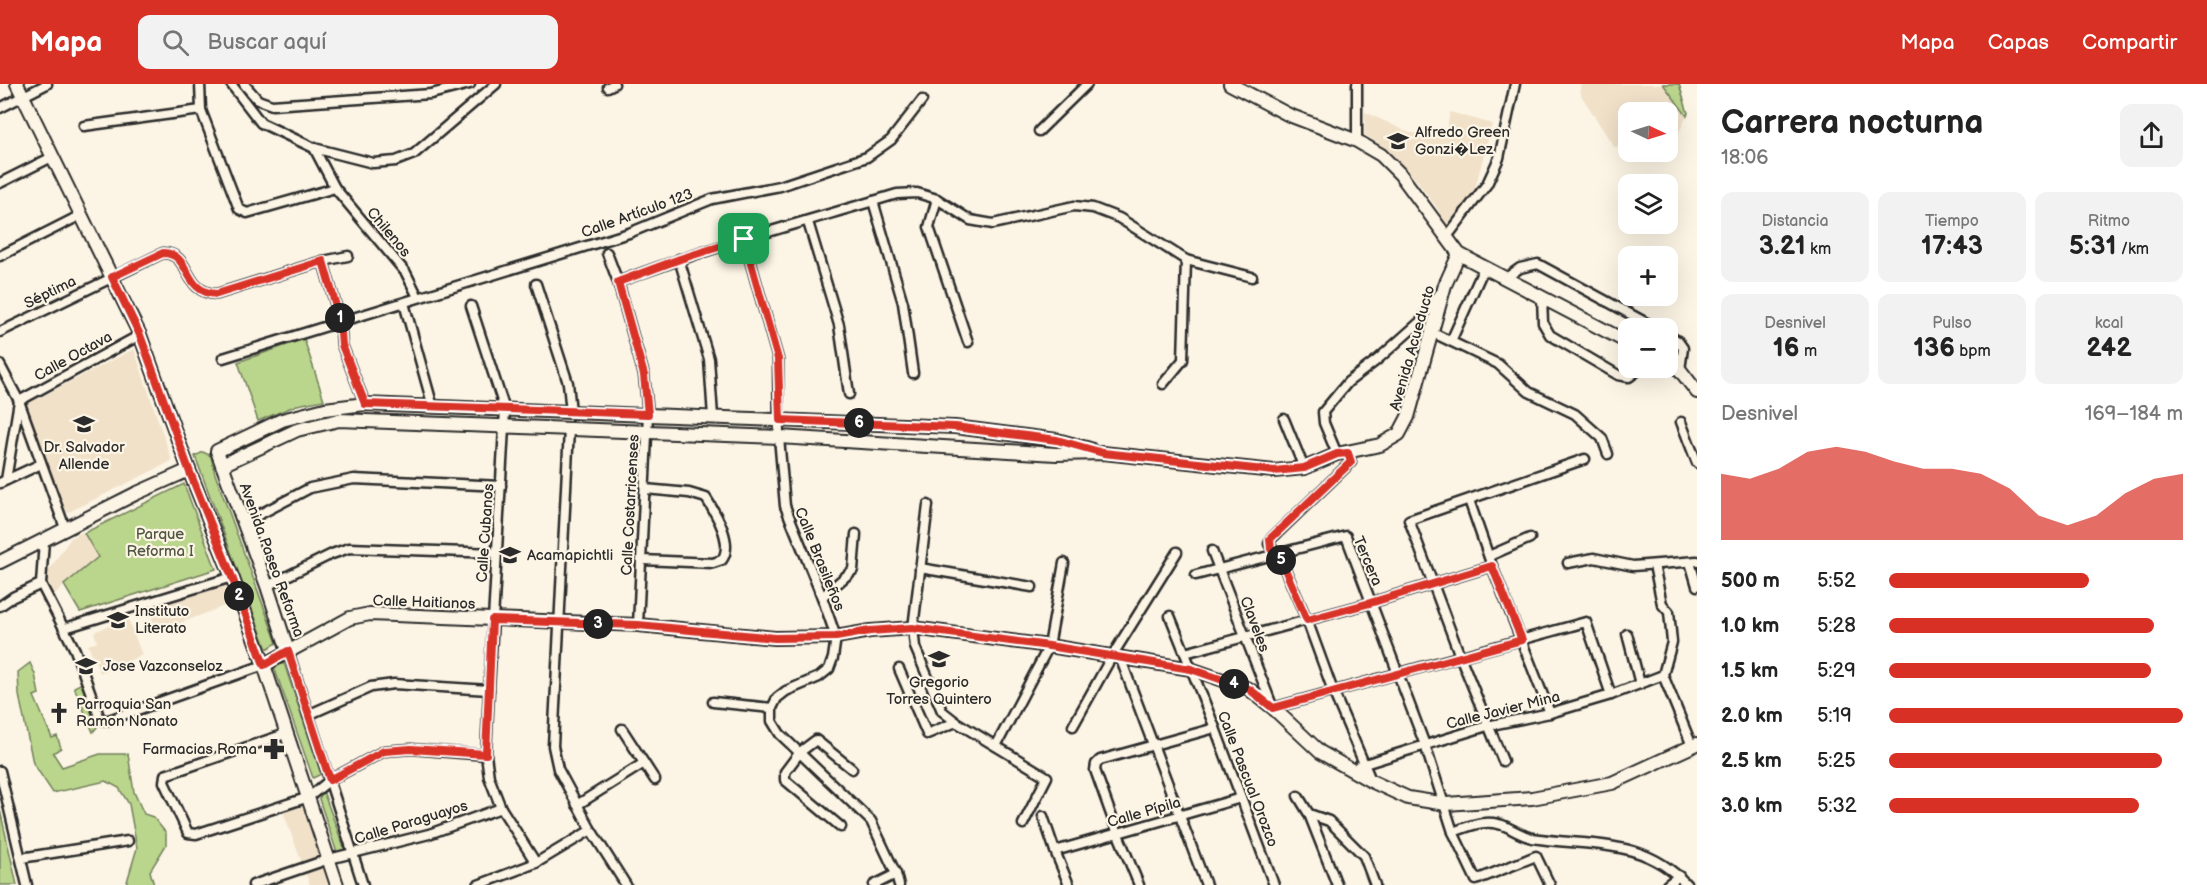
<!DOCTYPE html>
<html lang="es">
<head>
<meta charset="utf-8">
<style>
  body { margin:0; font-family:"Balsamiq Sans",sans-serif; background:#f2f2f2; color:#222; height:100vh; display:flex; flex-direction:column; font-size:22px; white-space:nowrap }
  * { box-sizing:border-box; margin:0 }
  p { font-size:20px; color:#767676 }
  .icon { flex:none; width:33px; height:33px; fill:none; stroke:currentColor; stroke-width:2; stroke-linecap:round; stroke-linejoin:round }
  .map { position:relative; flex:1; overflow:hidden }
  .drawer { display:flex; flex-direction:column; background:#fff; width:510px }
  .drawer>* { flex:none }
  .needle { width:39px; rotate:94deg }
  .tools { position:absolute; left:1618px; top:18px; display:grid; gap:12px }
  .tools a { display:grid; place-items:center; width:60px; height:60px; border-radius:12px; background:#fff; box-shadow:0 6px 24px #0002; font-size:30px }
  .pin { position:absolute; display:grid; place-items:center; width:51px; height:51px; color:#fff; margin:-26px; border-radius:12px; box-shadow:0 3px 9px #0006 }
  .km { position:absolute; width:30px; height:30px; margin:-15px; border-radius:50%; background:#222; color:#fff; font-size:16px; line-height:30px; text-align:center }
  .round { display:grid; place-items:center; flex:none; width:63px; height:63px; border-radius:12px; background:#f2f2f2 }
  .overview { display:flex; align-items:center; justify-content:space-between; height:102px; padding:0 24px }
  h1 { font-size:33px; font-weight:600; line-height:45px }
  .metrics { display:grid; grid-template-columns:repeat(3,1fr); gap:9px; height:102px; padding:6px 24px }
  .metrics div { display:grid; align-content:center; border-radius:12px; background:#f2f2f2; text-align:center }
  .metrics b { font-size:26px; font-weight:600 }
  .metrics small { font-size:16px; font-weight:400 }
  .metrics p { font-size:16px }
  .chart { height:168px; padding:12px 24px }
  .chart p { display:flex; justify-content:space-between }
  .chart svg { width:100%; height:108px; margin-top:6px; fill:#d93025; opacity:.7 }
  ul { padding:0 24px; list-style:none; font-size:20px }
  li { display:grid; grid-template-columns:96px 72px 1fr; align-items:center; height:45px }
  li i { height:15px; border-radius:8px; background:#d93025 }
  header { display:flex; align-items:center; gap:36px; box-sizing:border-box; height:84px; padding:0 30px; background:#d93025; color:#fff }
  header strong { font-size:28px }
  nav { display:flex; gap:33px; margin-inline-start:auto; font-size:21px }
  .search { width:420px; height:54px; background:#f2f2f2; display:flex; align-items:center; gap:15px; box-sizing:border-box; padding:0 21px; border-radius:12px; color:#767676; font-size:22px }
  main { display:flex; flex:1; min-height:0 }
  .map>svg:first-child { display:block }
  .built { fill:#f1e1c9 }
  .green { fill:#bad58c; stroke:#72805c; stroke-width:1.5 }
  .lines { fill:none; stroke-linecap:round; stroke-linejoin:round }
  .street-casing { stroke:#2b2b2b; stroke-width:13 }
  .secondary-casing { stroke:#2b2b2b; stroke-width:16 }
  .street { stroke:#fcf5e5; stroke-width:8 }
  .secondary { stroke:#fcf5e5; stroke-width:12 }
  .route-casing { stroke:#fff; stroke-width:12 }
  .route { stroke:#d93025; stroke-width:8 }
  .labels { text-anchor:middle; stroke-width:4.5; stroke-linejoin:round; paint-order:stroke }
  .poi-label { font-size:15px; fill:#2b2b2b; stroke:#fcf5e5; text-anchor:start }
  .street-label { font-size:15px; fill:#2b2b2b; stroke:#fcf5e5 }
  .park-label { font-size:15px; fill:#4f5643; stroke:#fcf5e5 }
</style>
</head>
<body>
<header>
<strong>Mapa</strong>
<div class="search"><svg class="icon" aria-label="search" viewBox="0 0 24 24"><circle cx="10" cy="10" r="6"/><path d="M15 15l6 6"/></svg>Buscar aquí</div>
<nav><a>Mapa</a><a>Capas</a><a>Compartir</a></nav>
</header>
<main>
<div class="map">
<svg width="1697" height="801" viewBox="0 0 1697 801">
  <rect width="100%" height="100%" fill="#fcf5e5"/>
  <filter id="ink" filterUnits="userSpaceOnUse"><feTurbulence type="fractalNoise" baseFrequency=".0167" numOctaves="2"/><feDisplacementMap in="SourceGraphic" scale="12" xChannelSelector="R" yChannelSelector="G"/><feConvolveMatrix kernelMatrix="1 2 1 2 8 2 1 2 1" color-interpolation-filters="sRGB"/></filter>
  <g filter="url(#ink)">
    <g class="built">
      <path d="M1580 0H1679L1688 29 1673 61H1668V28H1629V63H1614L1581 11Z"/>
      <path d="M1365 28 1410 49H1436L1443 46 1447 43 1450 28 1492 40 1473 112 1447 145 1437 124 1418 98 1388 66 1365 51Z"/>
      <path d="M134 265 172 377 65 430 25 321Z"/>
      <path d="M82 448 98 472 55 510 45 494 46 490 71 454Z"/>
      <path d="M232 493 240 516 157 548 146 519Z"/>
      <path d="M128 534 142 571 100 589 88 561 97 558 94 548Z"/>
      <path d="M299 714 319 771 328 801H310L280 719Z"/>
    </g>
    <g class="green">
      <path d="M1663 0H1679L1688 29 1687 32Z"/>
      <path d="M304 255 324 316 297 321 258 337 238 278Z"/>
      <path d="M203 368 211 372 215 390 277 559 267 565 195 372Z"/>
      <path d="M184 400 216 485 80 528 64 501 98 473 84 449Z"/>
      <path d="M30 579 35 590 39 610 34 612 52 654 57 652 61 664 53 669 62 683 100 670H128L134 708 144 730 153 733 166 749V761L150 787 154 801H126L137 764 129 720 119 704 106 697 53 709 33 679 19 611 18 588Z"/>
      <path d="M284 579 321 690 313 694 274 583Z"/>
      <path d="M84 598 102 637 93 648 74 603Z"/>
      <path d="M323 707 346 769H337L319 715Z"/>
      <path d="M0 726 17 801H0Z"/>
    </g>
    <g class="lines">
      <defs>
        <g id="street">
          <path d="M200 0 201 26 239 125 247 129 335 104"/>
          <path d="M231 0 261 39 314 64 373 79 396 77 414 70 496 0"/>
          <path d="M244 0 258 16 272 21 431 10 470 0"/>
          <path d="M608 3 614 0"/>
          <path d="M0 24 47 0"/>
          <path d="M84 42 201 26"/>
          <path d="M1039 47 1087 0"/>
          <path d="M1357 57V0"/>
          <path d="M314 64 335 104 406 189 418 213"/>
          <path d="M0 99 52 73"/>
          <path d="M937 115 929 143 968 258"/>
          <path d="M873 117 903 219 913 289"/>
          <path d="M808 138 839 241 849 310"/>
          <path d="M1446 154 1487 100 1499 74 1515 0"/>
          <path d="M744 155 778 275 779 353 785 422 822 513 836 553 833 574 829 585 819 593 786 607 777 614 772 624V637L780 650 871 737 896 790 899 801"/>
          <path d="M607 169 618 198 644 291 648 330 638 541"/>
          <path d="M0 172 81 131"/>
          <path d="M679 175 709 275 713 333"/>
          <path d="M323 177 340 236 342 261 365 320"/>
          <path d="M1506 194 1520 184 1538 180 1656 244"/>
          <path d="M618 198C709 163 804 138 897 110L917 109 937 115 970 136 993 140 1074 122 1093 124 1119 134 1186 176 1252 193"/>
          <path d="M536 200 568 299 571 328"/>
          <path d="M1542 213 1543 239 1550 251 1618 291 1629 293 1637 287 1639 284"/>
          <path d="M404 219 433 323"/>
          <path d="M471 222 505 326 489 606 486 671 489 693 501 724 536 779"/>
          <path d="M0 248 163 169C192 169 182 209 217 210L323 177 348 172"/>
          <path d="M1431 248 1498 280 1529 308 1575 330 1602 354 1608 370"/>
          <path d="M1668 251 1678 257 1683 264 1680 286"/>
          <path d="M1451 257 1484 184"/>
          <path d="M223 274 629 149 712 115 780 102 867 73 891 56 922 16"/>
          <path d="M0 281 19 317 65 444"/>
          <path d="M1163 300 1183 276 1186 176"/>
          <path d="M1284 335 1304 384"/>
          <path d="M1681 338 1697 379"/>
          <path d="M569 345 553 662 558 685 591 746 626 801"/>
          <path d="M1348 369 1351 378 1271 455 1269 460 1281 476 1307 536 1333 607 1371 696"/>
          <path d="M1337 370 1324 339 1323 328 1348 298 1377 276 1421 237 1439 210"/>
          <path d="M6 396 19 317 140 251"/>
          <path d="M0 399 41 380"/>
          <path d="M1469 416 1492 482 1550 629"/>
          <path d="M928 421 913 544 915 563 942 627 956 638 1047 693 1023 740"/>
          <path d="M243 439 310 404 354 395 501 402"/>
          <path d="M44 456 41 500 75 566 99 632 103 636H109L264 581"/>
          <path d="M1212 467 1273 624 1586 538 1611 611"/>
          <path d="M1489 472 1530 454"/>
          <path d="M642 476 713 479 722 476C734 459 716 430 706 414L689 409 645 405"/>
          <path d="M1690 478 1697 502"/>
          <path d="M1568 479 1594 474 1633 482 1697 477"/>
          <path d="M1654 481 1662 520 1669 528 1672 558 1663 591 1692 662"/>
          <path d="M920 484 1032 503"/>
          <path d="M1196 491 1346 452 1425 661 1453 748 1476 796 1536 772 1550 801"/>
          <path d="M267 502 332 470 349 464 497 469"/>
          <path d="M822 513 853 486 856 450"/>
          <path d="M0 522 13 513 41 500"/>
          <path d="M1170 532 1215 644 1274 801"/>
          <path d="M65 544 232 493"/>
          <path d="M1627 550 1640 600"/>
          <path d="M288 567 363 801"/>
          <path d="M1185 569 1370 519 1492 482"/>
          <path d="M1120 573 1206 801"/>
          <path d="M899 585 927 650 956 638"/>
          <path d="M713 618 772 624"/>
          <path d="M308 631 371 603 394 600 489 606"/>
          <path d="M1073 642 1112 572 1177 468"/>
          <path d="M622 645 655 696"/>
          <path d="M288 649 165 691 164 698 188 749 196 750 309 713 330 696 384 667 411 665 486 671"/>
          <path d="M996 662 1049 562 1064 479"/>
          <path d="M1503 677 1460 572 1409 436 1585 375"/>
          <path d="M1358 682 1487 642 1550 629 1611 611 1663 591"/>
          <path d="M0 687 27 801"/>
          <path d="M1298 712 1309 730 1337 801"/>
          <path d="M577 721 644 679"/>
          <path d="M1309 730 1329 737 1364 772 1375 801"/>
          <path d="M1043 732 1055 767 1069 801"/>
          <path d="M841 743 785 696V688L800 668 816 656 852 685"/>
          <path d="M1453 748C1472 741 1488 734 1507 743 1515 747 1523 752 1532 754 1590 763 1643 753 1687 801"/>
          <path d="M1055 767 1241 714"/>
          <path d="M21 774 128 757"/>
          <path d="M253 801 329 775 429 750 501 724"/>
          <path d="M478 801 536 779 591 746"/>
          <path d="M874 801 896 790"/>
          <path d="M1139 801 1118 750 1095 686 1096 680 1100 676 1215 644"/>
          <path d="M1667 801 1679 792"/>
        </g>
        <g id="secondary">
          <path d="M17 0 140 251 189 386 232 493 264 581 337 801"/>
          <path d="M1230 0 1289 31 1357 57 1381 71 1400 90 1459 170 1629 259"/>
          <path d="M1668 280 1680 286 1697 308"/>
          <path d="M222 381 297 346 339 336 779 353 1056 370 1103 369 1274 387 1304 384 1337 370 1380 361 1399 350 1408 333 1445 201 1459 170"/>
          <path d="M0 478 135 410 189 386"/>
          <path d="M288 567 267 502 217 367 282 336 325 325 365 320 955 343 1057 356 1090 365"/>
          <path d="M264 581 350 534 370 530 638 541 775 554 836 553 870 547 913 544 1049 562 1191 585 1249 605 1273 624 1320 668 1371 697 1408 714 1446 720 1532 714 1612 699 1697 660"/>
        </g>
      </defs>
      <use href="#street" class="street-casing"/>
      <use href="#secondary" class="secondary-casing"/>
      <use href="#street" class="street"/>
      <use href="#secondary" class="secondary"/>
    </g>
  </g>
  <g class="lines" filter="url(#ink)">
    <defs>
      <path id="route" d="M744 155 778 275 780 336 955 343 1057 356 1103 369 1274 387 1304 384 1337 370 1348 369 1351 378 1270 455 1271 465 1281 476 1307 536 1370 519 1492 482 1522 556 1273 624 1249 605 1191 585 1049 562 912 544 870 547 836 553 775 554 638 541 492 536 486 670 411 665 384 667 330 696 288 567 264 581 232 493 189 386 140 251 112 193 163 169C192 169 182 209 217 210L323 177 340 236 342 261 365 320 648 330 644 291 618 198 680 175Z"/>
    </defs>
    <use href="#route" class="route-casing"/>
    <use href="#route" class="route"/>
  </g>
  <defs>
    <symbol id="school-bare" viewBox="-9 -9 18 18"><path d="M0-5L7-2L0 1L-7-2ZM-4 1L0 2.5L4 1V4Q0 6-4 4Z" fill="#2b2b2b" stroke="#fcf5e5" stroke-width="2.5" paint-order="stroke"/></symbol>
    <symbol id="university-bare" viewBox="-9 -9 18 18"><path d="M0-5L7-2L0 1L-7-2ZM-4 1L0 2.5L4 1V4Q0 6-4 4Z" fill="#2b2b2b" stroke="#fcf5e5" stroke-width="2.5" paint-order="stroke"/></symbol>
    <symbol id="church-bare" viewBox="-9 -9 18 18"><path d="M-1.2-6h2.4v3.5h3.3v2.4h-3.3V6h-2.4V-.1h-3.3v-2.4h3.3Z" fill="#2b2b2b" stroke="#fcf5e5" stroke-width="2.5" paint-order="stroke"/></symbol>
    <symbol id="pharmacy-bare" viewBox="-9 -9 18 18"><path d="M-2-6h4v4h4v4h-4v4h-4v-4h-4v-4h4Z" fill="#2b2b2b" stroke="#fcf5e5" stroke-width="2.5" paint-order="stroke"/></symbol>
  </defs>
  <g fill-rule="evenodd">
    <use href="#school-bare" x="1383" y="42" width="30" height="30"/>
    <use href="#school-bare" x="69" y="325" width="30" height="30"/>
    <use href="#school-bare" x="495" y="456" width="30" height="30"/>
    <use href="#school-bare" x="103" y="521" width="30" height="30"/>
    <use href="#school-bare" x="924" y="560" width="30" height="30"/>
    <use href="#university-bare" x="71" y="567" width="30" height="30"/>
    <use href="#church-bare" x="44" y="614" width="30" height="30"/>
    <use href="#pharmacy-bare" x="259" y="650" width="30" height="30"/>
  </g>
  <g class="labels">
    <g class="poi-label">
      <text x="1415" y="53">Alfredo Green<tspan x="1415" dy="17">Gonzi�Lez</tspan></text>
      <text x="84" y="368" text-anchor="middle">Dr. Salvador<tspan x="84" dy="17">Allende</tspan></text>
      <text x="527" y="476">Acamapichtli</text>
      <text x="135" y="532">Instituto<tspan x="135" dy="17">Literato</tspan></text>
      <text x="103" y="587">Jose Vazconseloz</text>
      <text x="939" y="603" text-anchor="middle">Gregorio<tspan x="939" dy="17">Torres Quintero</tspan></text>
      <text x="76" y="625">Parroquia San<tspan x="76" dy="17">Ramon Nonato</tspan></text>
      <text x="257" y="670" text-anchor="end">Farmacias Roma</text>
    </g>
    <g class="street-label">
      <text transform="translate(637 129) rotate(-20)" y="5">Calle Artículo 123</text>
      <text transform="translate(389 148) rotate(50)" y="5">Chilenos</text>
      <text transform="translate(50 208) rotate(-26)" y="5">Séptima</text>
      <text transform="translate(1412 264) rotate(-74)" y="5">Avenida Acueducto</text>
      <text transform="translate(73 272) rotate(-29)" y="5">Calle Octava</text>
      <text transform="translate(630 421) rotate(-87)" y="5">Calle Costarricenses</text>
      <text transform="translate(485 449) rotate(-86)" y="5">Calle Cubanos</text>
      <text transform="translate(820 475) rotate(68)" y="5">Calle Brasileños</text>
      <text transform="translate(272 476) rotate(70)" y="5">Avenida Paseo Reforma</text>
      <text transform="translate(1368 477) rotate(67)" y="5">Tercera</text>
      <text transform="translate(424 518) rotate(2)" y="5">Calle Haitianos</text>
      <text transform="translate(1255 540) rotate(69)" y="5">Claveles</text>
      <text transform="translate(1503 626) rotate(-14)" y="5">Calle Javier Mina</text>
      <text transform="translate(1248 695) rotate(69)" y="5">Calle Pascual Orozco</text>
      <text transform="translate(1144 728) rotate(-16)" y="5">Calle Pípila</text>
      <text transform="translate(411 738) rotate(-17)" y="5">Calle Paraguayos</text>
    </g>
    <g class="park-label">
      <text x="160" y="455">Parque<tspan x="160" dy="17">Reforma I</tspan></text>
    </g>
  </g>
</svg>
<div class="tools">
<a><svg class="needle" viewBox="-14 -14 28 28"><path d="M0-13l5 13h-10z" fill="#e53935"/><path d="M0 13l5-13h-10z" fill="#767676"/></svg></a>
<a><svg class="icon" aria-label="layers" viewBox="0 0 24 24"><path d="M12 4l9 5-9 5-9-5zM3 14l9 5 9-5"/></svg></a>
<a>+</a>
<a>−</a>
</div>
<div class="pin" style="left:744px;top:155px;background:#1e9e55"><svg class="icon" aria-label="arrive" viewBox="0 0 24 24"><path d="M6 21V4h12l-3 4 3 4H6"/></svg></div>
<b class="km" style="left:340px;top:234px">1</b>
<b class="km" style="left:239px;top:512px">2</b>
<b class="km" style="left:598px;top:540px">3</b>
<b class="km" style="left:1234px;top:600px">4</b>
<b class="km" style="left:1281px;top:476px">5</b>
<b class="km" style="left:859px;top:339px">6</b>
</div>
<section class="drawer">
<div class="overview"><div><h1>Carrera nocturna</h1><p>18:06</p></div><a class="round"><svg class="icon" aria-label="share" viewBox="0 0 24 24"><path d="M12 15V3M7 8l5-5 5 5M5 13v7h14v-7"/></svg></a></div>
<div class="metrics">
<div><p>Distancia</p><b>3.21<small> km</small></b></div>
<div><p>Tiempo</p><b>17:43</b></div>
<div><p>Ritmo</p><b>5:31<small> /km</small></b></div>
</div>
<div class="metrics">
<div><p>Desnivel</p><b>16<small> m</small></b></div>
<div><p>Pulso</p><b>136<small> bpm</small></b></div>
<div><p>kcal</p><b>242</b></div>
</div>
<div class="chart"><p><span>Desnivel</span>169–184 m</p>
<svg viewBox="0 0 160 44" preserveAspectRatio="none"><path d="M0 44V17L10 19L20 15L30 8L40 6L50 8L60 12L70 15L80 15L90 17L100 23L110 34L120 38L130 34L140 25L150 19L160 17V44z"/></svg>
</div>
<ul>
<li><b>500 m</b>5:52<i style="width:68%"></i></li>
<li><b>1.0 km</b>5:28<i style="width:90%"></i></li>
<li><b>1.5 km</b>5:29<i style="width:89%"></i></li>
<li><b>2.0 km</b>5:19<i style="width:100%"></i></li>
<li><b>2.5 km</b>5:25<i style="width:93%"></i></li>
<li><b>3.0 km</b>5:32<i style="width:85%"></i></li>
</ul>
</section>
</main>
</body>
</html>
